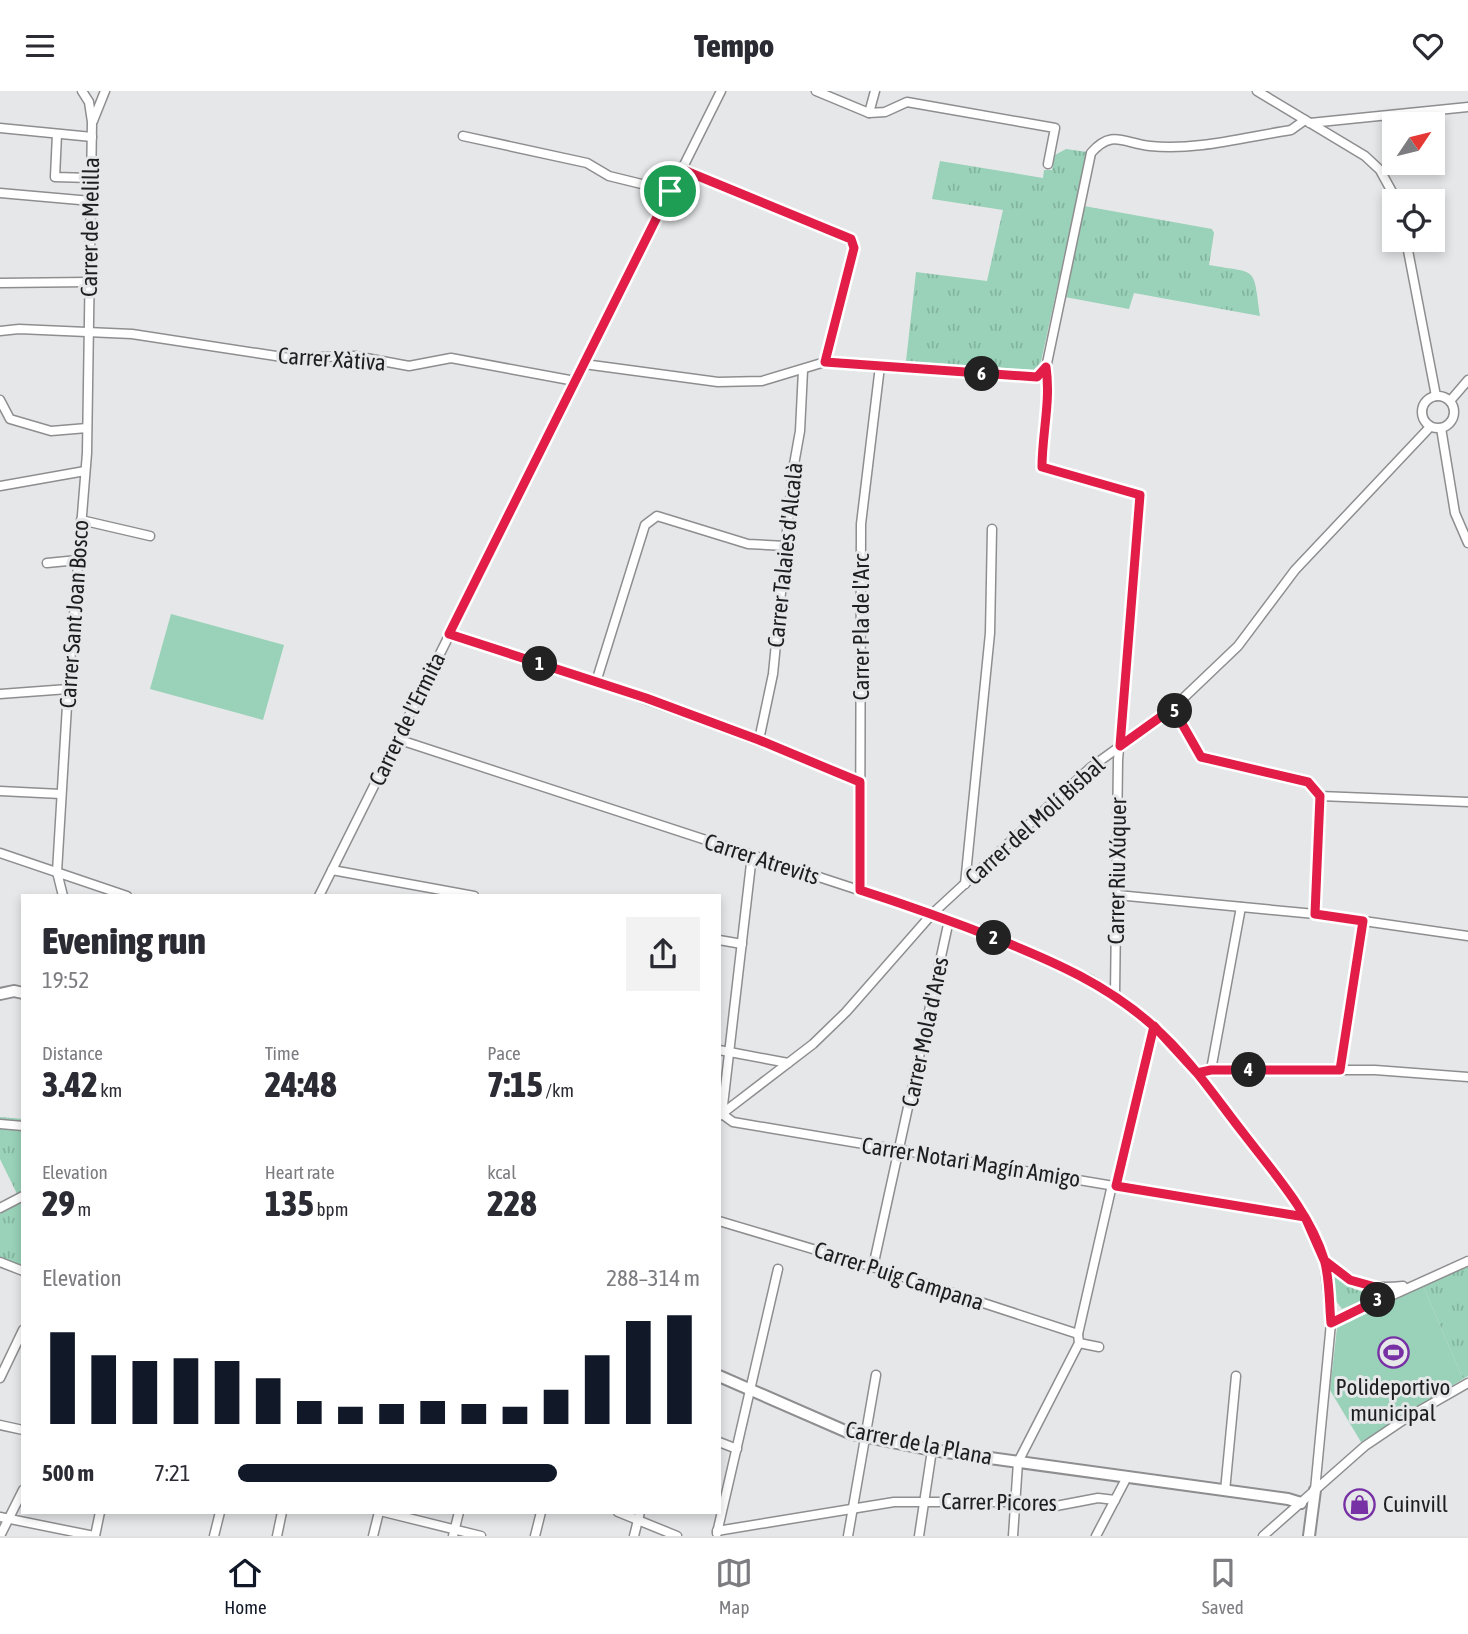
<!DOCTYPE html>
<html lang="en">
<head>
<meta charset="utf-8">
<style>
  body { margin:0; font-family:"Asap Condensed",sans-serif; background:#f2f2f3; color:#2b2b33; height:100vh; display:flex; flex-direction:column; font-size:26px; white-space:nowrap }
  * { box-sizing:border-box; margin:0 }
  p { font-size:23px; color:#7c7c81 }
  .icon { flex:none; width:38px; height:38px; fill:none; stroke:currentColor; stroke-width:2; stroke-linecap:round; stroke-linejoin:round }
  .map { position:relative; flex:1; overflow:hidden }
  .panel { position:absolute; left:21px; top:803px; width:700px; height:620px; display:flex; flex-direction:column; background:#fff; border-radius:0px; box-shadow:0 4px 10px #0003 }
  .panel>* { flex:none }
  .needle { width:46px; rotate:55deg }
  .buttons { position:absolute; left:1382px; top:21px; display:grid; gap:14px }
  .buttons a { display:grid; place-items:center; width:63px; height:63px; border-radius:0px; background:#fff; box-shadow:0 4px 10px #0003; font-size:35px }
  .pin { position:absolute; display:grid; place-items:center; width:60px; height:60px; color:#fff; margin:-30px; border:4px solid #fff; border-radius:50%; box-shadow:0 2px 7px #0007 }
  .km { position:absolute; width:35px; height:35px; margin:-18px; border-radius:50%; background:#222; color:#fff; font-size:19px; line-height:35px; text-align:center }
  .round { display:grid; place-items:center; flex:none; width:74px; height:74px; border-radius:0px; background:#f2f2f3 }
  .overview { display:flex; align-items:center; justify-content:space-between; height:119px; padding:0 21px }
  h1 { font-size:38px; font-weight:800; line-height:52px }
  .metrics { display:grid; grid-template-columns:repeat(3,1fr); gap:10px; height:119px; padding:7px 21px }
  .metrics div { display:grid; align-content:center }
  .metrics b { font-size:35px; font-weight:800 }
  .metrics small { font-size:19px; font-weight:400 }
  .metrics p { font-size:19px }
  .chart { height:196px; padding:14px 21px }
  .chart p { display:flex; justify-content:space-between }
  .chart svg { width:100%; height:126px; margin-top:7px; stroke:#111827; stroke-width:6 }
  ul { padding:0 21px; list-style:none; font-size:23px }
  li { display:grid; grid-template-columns:112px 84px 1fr; align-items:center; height:52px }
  li i { height:18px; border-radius:9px; background:#111827 }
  header { display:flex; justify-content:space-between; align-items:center; height:91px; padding:0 21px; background:#fff; font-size:32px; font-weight:800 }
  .tabs { display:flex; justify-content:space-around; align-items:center; height:98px; border-top:2px solid #e1e1e2; background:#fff; font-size:19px; color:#7c7c81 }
  .tabs a { display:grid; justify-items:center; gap:4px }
  .tabs .on { color:#111827 }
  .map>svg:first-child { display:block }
  .grass { fill:url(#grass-tufts) }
  .pitch { fill:#99d2b8 }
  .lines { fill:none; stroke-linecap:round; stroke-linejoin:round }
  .minor-casing { stroke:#8e8e90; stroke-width:11 }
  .major-casing { stroke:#8e8e90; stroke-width:14 }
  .minor { stroke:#fff; stroke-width:8 }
  .major { stroke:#fff; stroke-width:10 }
  .route-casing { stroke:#fff; stroke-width:14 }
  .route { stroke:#e11d48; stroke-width:9 }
  .labels { text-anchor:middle; stroke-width:6; stroke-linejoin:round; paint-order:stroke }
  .street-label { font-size:23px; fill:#1e1e1f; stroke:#e6e7e9 }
  .poi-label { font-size:23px; fill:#1e1e1f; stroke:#e6e7e9 }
</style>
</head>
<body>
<header><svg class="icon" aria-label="menu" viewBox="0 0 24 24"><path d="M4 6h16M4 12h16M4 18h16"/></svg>Tempo<svg class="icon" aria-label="heart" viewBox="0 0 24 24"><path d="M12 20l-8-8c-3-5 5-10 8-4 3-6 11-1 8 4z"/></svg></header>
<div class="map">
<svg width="1468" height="1445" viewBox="0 0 1468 1445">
  <defs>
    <pattern id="grass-tufts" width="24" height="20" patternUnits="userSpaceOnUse" patternTransform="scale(1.75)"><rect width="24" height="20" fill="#99d2b8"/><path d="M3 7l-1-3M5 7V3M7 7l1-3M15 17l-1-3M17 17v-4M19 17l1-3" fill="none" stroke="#83b49e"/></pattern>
  </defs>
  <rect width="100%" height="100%" fill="#e6e7e9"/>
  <g class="grass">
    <path d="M1066 58 1087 61 1040 275 1033 279 906 270 916 181 987 190 1003 119 932 108 940 70 1043 87 1044 79H1052L1055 64Z"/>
    <path d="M1084 115 1212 138 1214 142 1209 174C1258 183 1253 173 1260 225L1134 202 1129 218 1065 206Z"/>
    <path d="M0 1026 23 1028V1176L0 1167V1117L19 1107 0 1068Z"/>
    <path d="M1468 1174V1285L1463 1288 1423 1195Z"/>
    <path d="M1332 1184 1354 1198 1374 1204 1342 1218 1336 1210Z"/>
  </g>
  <g class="pitch">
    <path d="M171 523 284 554 263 629 150 598Z"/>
    <path d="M1423 1195 1463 1288 1361 1351 1330 1299 1337 1237Z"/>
  </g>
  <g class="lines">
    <defs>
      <g id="minor">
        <path d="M816 0 869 22 885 21 907 11 1055 37 1048 73"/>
        <path d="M1257 0 1365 65 1380 79 1397 110"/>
        <path d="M869 22 875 0"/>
        <path d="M93 30 105 0"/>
        <path d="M1310 32 1468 16"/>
        <path d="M0 37 92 46"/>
        <path d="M57 43 55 86 91 87"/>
        <path d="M463 45 587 72 609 85 670 100"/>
        <path d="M681 78 848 146 853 150 854 157 825 271"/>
        <path d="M0 102 91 110"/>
        <path d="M1406 149 1436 305"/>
        <path d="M0 192 89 191"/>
        <path d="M0 240 19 238 132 243 289 267 355 265 409 275 451 267 575 290"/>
        <path d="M584 273 718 291 762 290 825 271 1037 286 1046 277"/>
        <circle cx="1438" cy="321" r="16"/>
        <path d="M0 309 10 328 51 340 87 337"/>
        <path d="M1450 310 1468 289"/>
        <path d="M1441 337 1455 422 1468 452"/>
        <path d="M0 395 85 380"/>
        <path d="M81 429 150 445"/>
        <path d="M47 472 78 469"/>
        <path d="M449 543C589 587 725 634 860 691"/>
        <path d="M596 591 645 434 657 425 748 453 786 455"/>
        <path d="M0 603 68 598"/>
        <path d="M1173 617 1201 666 1309 691 1320 705 1468 711"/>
        <path d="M397 648 932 823 1037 864 1089 888 1115 904 1154 935 1197 982 1289 1102 1305 1127 1324 1169 1331 1232 1315 1399"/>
        <path d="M759 649 773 583 793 379 800 340 803 279"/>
        <path d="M0 700 61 703"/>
        <path d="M0 762 127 805"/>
        <path d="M752 764 722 1023 733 1031 1305 1127"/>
        <path d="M332 779 474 805"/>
        <path d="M965 793 990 542 992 438"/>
        <path d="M860 799 861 433 880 275"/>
        <path d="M1117 804 1315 823 1468 845"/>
        <path d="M63 805 57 781 68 598 87 362 92 31 89 11 82 0"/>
        <path d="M319 805 721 0"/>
        <path d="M1315 823 1320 705"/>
        <path d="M719 849 742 853"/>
        <path d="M1115 904 1118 669 1140 404 1042 376C1041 343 1051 310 1046 277L1091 62C1112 38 1123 52 1150 55 1196 60 1245 46 1291 39L1305 29"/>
        <path d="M719 959 788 972"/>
        <path d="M1211 979 1241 816"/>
        <path d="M1340 979 1363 830"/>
        <path d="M1197 982 1211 979H1375L1468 986"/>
        <path d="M719 1025 813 953 846 921 932 823 1090 677 1173 617 1238 555 1295 479 1430 336"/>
        <path d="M0 1033 23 1035"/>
        <path d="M1116 1095 1154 935"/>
        <path d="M0 1117 23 1105"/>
        <path d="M719 1130 873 1176 1078 1243"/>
        <path d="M1324 1169C1354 1193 1365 1199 1403 1195"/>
        <path d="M0 1171 23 1180"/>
        <path d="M873 1176 949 829"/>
        <path d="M1331 1232 1468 1170"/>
        <path d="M1079 1252 1099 1256"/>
        <path d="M0 1287 23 1239"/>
        <path d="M0 1334 23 1339"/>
        <path d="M719 1351 737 1358"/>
        <path d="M1225 1400 1236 1285"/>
        <path d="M384 1421 481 1445"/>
        <path d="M618 1421 677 1445"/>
        <path d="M0 1426 94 1445"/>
        <path d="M717 1440 894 1411H1015L1056 1415 1098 1407 1115 1409"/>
        <path d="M717 1442 778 1178"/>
        <path d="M0 1445 23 1399"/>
        <path d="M95 1445 100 1421"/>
        <path d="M214 1445 220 1421"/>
        <path d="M277 1445 282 1421"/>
        <path d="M373 1445 379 1421"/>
        <path d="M453 1445 459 1421"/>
        <path d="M535 1445 541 1421"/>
        <path d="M634 1445 640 1421"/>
        <path d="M848 1445 876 1284"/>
        <path d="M919 1445 932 1359"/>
        <path d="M1013 1445 1018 1371 1079 1252 1078 1243 1112 1094"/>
        <path d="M1096 1445 1127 1386"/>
        <path d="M1263 1445 1365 1355 1405 1328 1468 1292"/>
      </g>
      <g id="major">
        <path d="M0 903 14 900 23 902"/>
        <path d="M719 1285 852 1343 932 1359 1288 1408 1301 1412"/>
        <path d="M1309 1445 1315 1399"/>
      </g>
    </defs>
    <use href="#minor" class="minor-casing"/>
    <use href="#major" class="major-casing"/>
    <use href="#minor" class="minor"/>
    <use href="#major" class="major"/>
  </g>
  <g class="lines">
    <defs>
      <path id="route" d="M670 100 449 543 646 607 759 649 860 691V799C907 814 954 831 1000 849 1055 871 1107 894 1152 934 1188 965 1215 1006 1244 1043 1273 1081 1310 1122 1324 1168 1330 1188 1329 1212 1331 1232L1378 1209 1379 1197 1350 1189 1324 1169 1305 1126 1116 1095 1154 935 1197 982 1211 979H1340L1363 830 1315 823 1320 705 1308 691 1201 666 1173 617 1120 655 1140 404 1042 376C1042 343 1051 310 1046 276L1037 286 825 271 854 157 851 148 681 78 670 100"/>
    </defs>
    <use href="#route" class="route-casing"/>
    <use href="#route" class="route"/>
  </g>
  <defs>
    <symbol id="stadium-ring" viewBox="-11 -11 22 22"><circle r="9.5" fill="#e6e7e9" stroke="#7731a4" stroke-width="1.5"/><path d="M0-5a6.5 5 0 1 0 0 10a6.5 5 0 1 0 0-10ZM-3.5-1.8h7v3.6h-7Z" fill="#7731a4"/></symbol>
    <symbol id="shop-ring" viewBox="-11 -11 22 22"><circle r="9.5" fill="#e6e7e9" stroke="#7731a4" stroke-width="1.5"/><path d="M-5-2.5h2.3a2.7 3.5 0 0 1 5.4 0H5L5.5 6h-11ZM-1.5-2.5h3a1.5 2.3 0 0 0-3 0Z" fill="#7731a4"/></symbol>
  </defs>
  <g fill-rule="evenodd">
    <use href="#stadium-ring" x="1376" y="1244" width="35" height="35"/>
    <use href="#shop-ring" x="1342" y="1396" width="35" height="35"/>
  </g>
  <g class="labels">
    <g class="street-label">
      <text transform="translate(90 136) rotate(-89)" y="8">Carrer de Melilla</text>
      <text transform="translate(332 268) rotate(4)" y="8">Carrer Xàtiva</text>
      <text transform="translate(785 464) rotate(-84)" y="8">Carrer Talaies d'Alcalà</text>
      <text transform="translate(74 523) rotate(-86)" y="8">Carrer Sant Joan Bosco</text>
      <text transform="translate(861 536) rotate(-90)" y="8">Carrer Pla de l'Arc</text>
      <text transform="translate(407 628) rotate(-64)" y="8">Carrer de l'Ermita</text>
      <text transform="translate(1035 730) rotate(-42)" y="8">Carrer del Molí Bisbal</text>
      <text transform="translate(762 768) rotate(18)" y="8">Carrer Atrevits</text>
      <text transform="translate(1117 780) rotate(-89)" y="8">Carrer Riu Xúquer</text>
      <text transform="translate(925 941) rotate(-78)" y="8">Carrer Mola d'Ares</text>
      <text transform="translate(971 1071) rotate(9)" y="8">Carrer Notari Magín Amigo</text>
      <text transform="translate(899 1185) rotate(18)" y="8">Carrer Puig Campana</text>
      <text transform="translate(919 1352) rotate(11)" y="8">Carrer de la Plana</text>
      <text transform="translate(999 1411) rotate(1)" y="8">Carrer Picores</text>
    </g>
    <g class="poi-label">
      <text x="1393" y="1304">Polideportivo<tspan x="1393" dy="26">municipal</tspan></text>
      <text x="1383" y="1421" text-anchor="start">Cuinvill</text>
    </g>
  </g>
</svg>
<div class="buttons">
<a><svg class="needle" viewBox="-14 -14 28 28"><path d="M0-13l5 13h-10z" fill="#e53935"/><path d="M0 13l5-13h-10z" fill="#7c7c81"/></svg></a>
<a><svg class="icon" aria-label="locate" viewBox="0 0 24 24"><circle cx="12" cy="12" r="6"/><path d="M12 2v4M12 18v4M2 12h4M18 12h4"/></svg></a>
</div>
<div class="pin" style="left:670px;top:100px;background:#1e9e55"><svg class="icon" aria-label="arrive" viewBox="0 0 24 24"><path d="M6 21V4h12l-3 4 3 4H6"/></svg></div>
<b class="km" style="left:540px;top:573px">1</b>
<b class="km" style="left:994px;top:847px">2</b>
<b class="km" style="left:1378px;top:1209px">3</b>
<b class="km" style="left:1249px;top:979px">4</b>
<b class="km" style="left:1175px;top:620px">5</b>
<b class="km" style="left:982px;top:283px">6</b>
<section class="panel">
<div class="overview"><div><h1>Evening run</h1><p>19:52</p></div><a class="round"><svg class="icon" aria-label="share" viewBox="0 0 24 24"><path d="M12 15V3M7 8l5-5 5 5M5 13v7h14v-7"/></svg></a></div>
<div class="metrics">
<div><p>Distance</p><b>3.42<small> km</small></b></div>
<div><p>Time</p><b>24:48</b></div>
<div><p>Pace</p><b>7:15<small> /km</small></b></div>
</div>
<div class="metrics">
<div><p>Elevation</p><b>29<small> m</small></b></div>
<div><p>Heart rate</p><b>135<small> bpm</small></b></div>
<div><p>kcal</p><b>228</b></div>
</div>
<div class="chart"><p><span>Elevation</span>288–314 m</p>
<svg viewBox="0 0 160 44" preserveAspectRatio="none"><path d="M5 44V12M15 44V20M25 44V22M35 44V21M45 44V22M55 44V28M65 44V36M75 44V38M85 44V37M95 44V36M105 44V37M115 44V38M125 44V32M135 44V20M145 44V8M155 44V6"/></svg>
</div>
<ul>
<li><b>500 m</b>7:21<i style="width:69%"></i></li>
</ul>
</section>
</div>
<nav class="tabs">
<a class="on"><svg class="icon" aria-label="home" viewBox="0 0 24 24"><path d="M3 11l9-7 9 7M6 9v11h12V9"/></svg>Home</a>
<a><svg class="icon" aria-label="map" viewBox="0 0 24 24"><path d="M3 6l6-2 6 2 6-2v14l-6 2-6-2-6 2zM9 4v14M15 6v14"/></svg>Map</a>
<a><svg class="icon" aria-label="saved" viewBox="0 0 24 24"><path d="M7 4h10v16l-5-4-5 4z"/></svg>Saved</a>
</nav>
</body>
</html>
